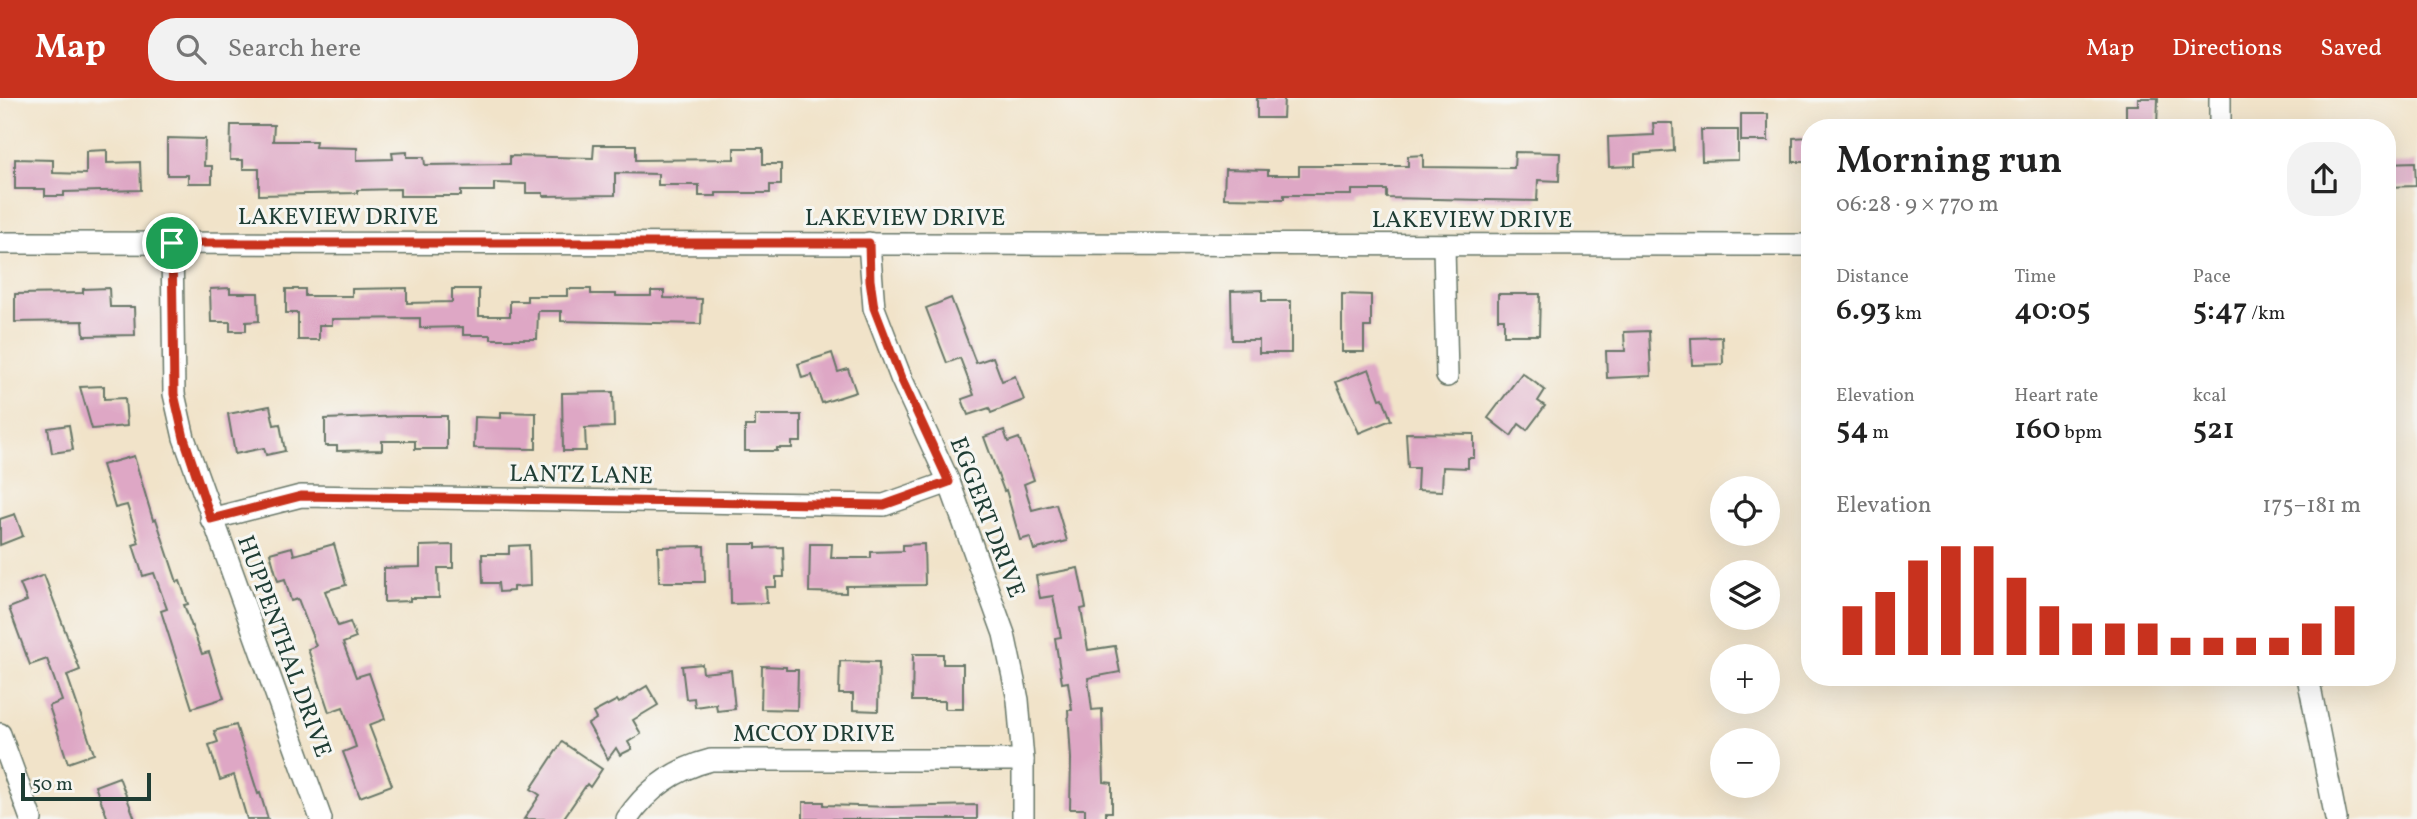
<!DOCTYPE html>
<html lang="en">
<head>
<meta charset="utf-8">
<style>
  body { margin:0; font-family:Vollkorn,serif; background:#f2f2f2; color:#222; height:100vh; display:flex; flex-direction:column; font-size:26px; white-space:nowrap }
  * { box-sizing:border-box; margin:0 }
  p { font-size:23px; color:#767676 }
  .icon { flex:none; width:38px; height:38px; fill:none; stroke:currentColor; stroke-width:2; stroke-linecap:round; stroke-linejoin:round }
  .map { position:relative; flex:1; overflow:hidden }
  .side { position:absolute; left:1801px; top:21px; width:595px; height:567px; display:flex; flex-direction:column; background:#fff; border-radius:28px; box-shadow:0 7px 28px #0002 }
  .side>* { flex:none }
  .tools { position:absolute; left:1710px; top:378px; display:grid; gap:14px }
  .tools a { display:grid; place-items:center; width:70px; height:70px; border-radius:50%; background:#fff; box-shadow:0 7px 28px #0002; font-size:35px }
  .scale { position:absolute; left:21px; bottom:18px; width:130px; box-sizing:border-box; padding-left:7px; border:4px solid #1f3d34; border-top:0; font-size:19px; line-height:24px; white-space:nowrap; color:#1f3d34; -webkit-text-stroke:5px #f6f6f2; paint-order:stroke }
  .pin { position:absolute; display:grid; place-items:center; width:60px; height:60px; color:#fff; margin:-30px; border:4px solid #fff; border-radius:50%; box-shadow:0 2px 7px #0007 }
  .round { display:grid; place-items:center; flex:none; width:74px; height:74px; border-radius:28px; background:#f2f2f2 }
  .summary { display:flex; align-items:center; justify-content:space-between; height:119px; padding:0 35px }
  h1 { font-size:38px; font-weight:600; line-height:52px }
  .stats { display:grid; grid-template-columns:repeat(3,1fr); gap:10px; height:119px; padding:7px 35px }
  .stats div { display:grid; align-content:center }
  .stats b { font-size:30px; font-weight:600 }
  .stats small { font-size:19px; font-weight:400 }
  .stats p { font-size:19px }
  .chart { height:196px; padding:14px 35px }
  .chart p { display:flex; justify-content:space-between }
  .chart svg { width:100%; height:126px; margin-top:7px; stroke:#c8321e; stroke-width:6 }
  header { display:flex; align-items:center; gap:42px; box-sizing:border-box; height:98px; padding:0 35px; background:#c8321e; color:#fff }
  header strong { font-size:33px }
  nav { display:flex; gap:38px; margin-inline-start:auto; font-size:24px }
  .search { width:490px; height:63px; background:#f2f2f2; display:flex; align-items:center; gap:18px; box-sizing:border-box; padding:0 24px; border-radius:28px; color:#767676; font-size:26px }
  .map>svg:first-child { display:block }
  .building { fill:#dea7c5 }
  .lines { fill:none; stroke-linecap:round; stroke-linejoin:round }
  .minor-casing { stroke:#687768; stroke-width:24 }
  .minor { stroke:#fff; stroke-width:21 }
  .route-casing { stroke:#fff; stroke-width:14 }
  .route { stroke:#c8321e; stroke-width:9 }
  .labels { text-anchor:middle; stroke-width:6; stroke-linejoin:round; paint-order:stroke }
  .street-label { font-size:24px; fill:#1f3d34; stroke:#f6f6f2 }
</style>
</head>
<body>
<header>
<strong>Map</strong>
<div class="search"><svg class="icon" aria-label="search" viewBox="0 0 24 24"><circle cx="10" cy="10" r="6"/><path d="M15 15l6 6"/></svg>Search here</div>
<nav><a>Map</a><a>Directions</a><a>Saved</a></nav>
</header>
<div class="map">
<svg width="2417" height="721" viewBox="0 0 2417 721">
  <rect width="100%" height="100%" fill="#f6f6f2"/>
  <filter id="ink" filterUnits="userSpaceOnUse"><feTurbulence type="fractalNoise" baseFrequency=".0143" numOctaves="2"/><feDisplacementMap in="SourceGraphic" scale="14" xChannelSelector="R" yChannelSelector="G"/><feConvolveMatrix kernelMatrix="1 2 1 2 8 2 1 2 1" color-interpolation-filters="sRGB"/></filter>
  <filter id="wash" filterUnits="userSpaceOnUse"><feTurbulence type="fractalNoise" baseFrequency=".00686" numOctaves="4" result="noise"/><feDisplacementMap in="SourceGraphic" scale="28" xChannelSelector="R" yChannelSelector="G"/><feGaussianBlur stdDeviation="1.57" result="paint"/><feColorMatrix in="noise" values="0 0 0 0 0 0 0 0 0 0 0 0 0 0 0 0 0 1.4 0 .05"/><feComposite in="paint" operator="in"/></filter>
  <g filter="url(#wash)">
    <rect width="100%" height="100%" fill="#f1e3c9"/>
    <g id="blocks">
      <g class="building">
        <path d="M1257 0H1284L1283 20H1257Z"/>
        <path d="M2138 0H2158L2157 30H2126V7H2138Z"/>
        <rect x="1741" y="16" width="27" height="27"/>
        <path d="M1653 25H1673L1674 53 1635 56V68L1609 69 1608 39 1654 37Z"/>
        <path d="M231 27H274L273 43H316L315 49 357 50V62L393 61 392 55 407 54V59H424L425 67 510 66V58L593 60 594 47H636V62L734 61V50H763V66H781V87H770V95H716V98H699V87H658V76L615 75V97L543 98V95H526V86L494 85V93H461V98H400V91L357 92V95L259 97V71H243V62H230Z"/>
        <path d="M1701 32H1738V62L1702 63Z"/>
        <path d="M1810 39V64H1793V40Z"/>
        <path d="M167 40 205 41 204 68H212V85H188V77H167Z"/>
        <path d="M107 52V65L140 64 141 92 64 94V98H45V91H15V61L53 62V75L86 76V53Z"/>
        <path d="M1515 54 1560 55 1559 83 1538 82 1537 103 1387 100V92H1352V97H1284V101L1224 100 1225 71 1268 72V77H1299V68H1408V58L1423 57V69L1514 70Z"/>
        <path d="M2415 64 2416 88 2387 89V65Z"/>
        <path d="M109 190 110 209H134L135 237 84 238 83 223 15 224V196L83 195V191Z"/>
        <path d="M230 190V195H258L259 223 246 224V233H230V224H211L210 191Z"/>
        <path d="M407 190V205L452 204V191H479V218H510V203H527V198H567V191H591V196H616V198H651V193H664V200L702 201 701 226 561 223V213H538L537 241H491V237H463V229L420 230V220L332 221V227H319V242H298V215H286V191H305V198H352V191Z"/>
        <path d="M1262 192V203H1291V255H1259V242H1232L1231 193Z"/>
        <path d="M1342 196 1371 197V229H1364V254H1342Z"/>
        <path d="M1498 196H1540L1539 237H1504V221H1498Z"/>
        <path d="M951 200 976 265 993 259 1002 283 1015 278 1024 302 991 315 989 310 968 317 962 301 974 297 960 260 947 265 926 210Z"/>
        <path d="M1649 233 1651 278 1607 280 1606 253H1625L1624 234Z"/>
        <path d="M1722 239 1723 266 1692 267 1691 240Z"/>
        <path d="M832 255 838 274 848 271 856 294 822 305 812 277 802 280 798 266Z"/>
        <path d="M1369 271 1380 301 1383 300 1391 322 1359 335 1336 284Z"/>
        <path d="M1522 275 1545 292 1538 303 1545 308 1527 332 1519 326 1511 338 1488 320Z"/>
        <path d="M104 288V301L125 300 127 328 92 331 80 289Z"/>
        <path d="M613 294 614 329 585 330 586 353H563L562 295Z"/>
        <path d="M270 308 274 327 280 326 285 353 266 357 264 350 235 356 228 316Z"/>
        <path d="M501 314 536 315V351L474 350 475 319 501 320Z"/>
        <path d="M755 317H801V344H792V350H777V353H745V328H755Z"/>
        <path d="M405 318H447V351H415V343H382V352L337 353V348H325V321Z"/>
        <path d="M69 327 73 352 52 355 48 330Z"/>
        <path d="M1004 332 1008 344 1019 340 1034 382 1024 386 1032 412 1056 406 1067 443 1034 452 1030 439 1020 442 1006 392 1004 393 984 339Z"/>
        <path d="M1406 335 1474 336V360H1468V370L1443 369 1442 393 1417 392 1418 370H1408Z"/>
        <path d="M134 358 153 422 156 421 177 484 180 483 188 506 184 507 202 556 209 554 224 600 192 610 161 513 167 511 154 475 143 478 133 447 139 445 127 407 115 410 102 367Z"/>
        <path d="M15 416 23 438 0 447V421Z"/>
        <path d="M334 446 346 487 325 493 338 528 350 524 356 540 343 545 356 579 369 575 385 621 369 627 392 687 360 699 343 654 356 649 343 609 329 614 308 551 316 548 298 501 291 503 285 481 278 483 270 455 292 449 294 457Z"/>
        <path d="M730 446H756V450L783 449 784 479H776V489H766L767 505 731 506Z"/>
        <path d="M810 446H832L831 460H871V454L903 453V447L924 446 925 487 846 488V495L809 494Z"/>
        <path d="M453 447V470H438L439 500H410V503L384 504V470L420 469V448Z"/>
        <path d="M529 447 530 488 513 489V493L499 494 498 485H483L482 456H509V448Z"/>
        <path d="M704 448 705 484H659L658 449Z"/>
        <path d="M1078 470 1086 510 1081 511 1088 552 1115 548 1120 574 1088 580 1092 612 1102 611 1104 684 1112 685V714H1106V721H1085V711H1070L1071 661 1068 612H1072L1068 584 1062 585 1055 540 1061 539 1053 498 1040 500 1036 478Z"/>
        <path d="M44 477 80 572 67 577 94 656 68 665 49 608 62 603 47 561 30 567 9 510 27 503 20 486Z"/>
        <path d="M913 556H943V566H963V611H945V603H912Z"/>
        <path d="M840 563 879 564 878 613 853 612V596H839Z"/>
        <path d="M702 566 703 575 731 572 735 611 717 613 716 606 695 609 694 600 686 601 682 568Z"/>
        <path d="M762 568 786 569V572H798L797 612 761 611Z"/>
        <path d="M647 588 658 607 633 622 641 636 628 644 632 651 620 657 616 650 608 661 588 626 596 621 593 615 617 602 619 605Z"/>
        <path d="M236 627 258 696 260 695 268 721H247L234 677 220 682 209 647 218 644 214 633Z"/>
        <path d="M562 644 602 671 590 689 587 686 563 721H524L540 697 531 691Z"/>
        <path d="M119 679 135 721H108L95 688Z"/>
        <path d="M803 704H824V707L892 709 977 707V721H803Z"/>
      </g>
    </g>
  </g>
  <g filter="url(#ink)">
    <use href="#blocks" fill-opacity="0" stroke="#687768" stroke-width="2"/>
    <g class="lines">
      <defs>
        <g id="minor">
          <path d="M2220 30V0"/>
          <path d="M0 145 1810 147"/>
          <path d="M172 145 174 296 184 340 321 721"/>
          <path d="M869 145 874 210 901 280 949 384 1004 536 1018 602 1023 662V721"/>
          <path d="M1444 148 1447 278"/>
          <path d="M211 421 301 398 884 407 949 384"/>
          <path d="M2308 579 2336 721"/>
          <path d="M0 636 31 721"/>
          <path d="M627 721C648 690 675 671 711 662H1023"/>
        </g>
      </defs>
      <use href="#minor" class="minor-casing"/>
      <use href="#minor" class="minor"/>
    </g>
  </g>
  <g class="lines" filter="url(#ink)">
    <defs>
      <path id="route" d="M172 145H869L870 182 874 210 901 280 949 384 884 407 301 398 211 421 184 340 174 296Z"/>
    </defs>
    <use href="#route" class="route-casing"/>
    <use href="#route" class="route"/>
  </g>
  <g class="labels">
    <g class="street-label">
      <text x="338" y="126">LAKEVIEW DRIVE</text>
      <text x="905" y="127">LAKEVIEW DRIVE</text>
      <text x="1472" y="129">LAKEVIEW DRIVE</text>
      <text transform="translate(581 376) rotate(1)" y="8">LANTZ LANE</text>
      <text transform="translate(988 419) rotate(69)" y="8">EGGERT DRIVE</text>
      <text transform="translate(285 548) rotate(70)" y="8">HUPPENTHAL DRIVE</text>
      <text x="814" y="643">MCCOY DRIVE</text>
    </g>
  </g>
</svg>
<div class="tools">
<a><svg class="icon" aria-label="locate" viewBox="0 0 24 24"><circle cx="12" cy="12" r="6"/><path d="M12 2v4M12 18v4M2 12h4M18 12h4"/></svg></a>
<a><svg class="icon" aria-label="layers" viewBox="0 0 24 24"><path d="M12 4l9 5-9 5-9-5zM3 14l9 5 9-5"/></svg></a>
<a>+</a>
<a>−</a>
</div>
<div class="scale">50 m</div>
<div class="pin" style="left:172px;top:145px;background:#1e9e55"><svg class="icon" aria-label="arrive" viewBox="0 0 24 24"><path d="M6 21V4h12l-3 4 3 4H6"/></svg></div>
<section class="side">
<div class="summary"><div><h1>Morning run</h1><p>06:28 · 9 × 770 m</p></div><a class="round"><svg class="icon" aria-label="share" viewBox="0 0 24 24"><path d="M12 15V3M7 8l5-5 5 5M5 13v7h14v-7"/></svg></a></div>
<div class="stats">
<div><p>Distance</p><b>6.93<small> km</small></b></div>
<div><p>Time</p><b>40:05</b></div>
<div><p>Pace</p><b>5:47<small> /km</small></b></div>
</div>
<div class="stats">
<div><p>Elevation</p><b>54<small> m</small></b></div>
<div><p>Heart rate</p><b>160<small> bpm</small></b></div>
<div><p>kcal</p><b>521</b></div>
</div>
<div class="chart"><p><span>Elevation</span>175–181 m</p>
<svg viewBox="0 0 160 44" preserveAspectRatio="none"><path d="M5 44V27M15 44V22M25 44V11M35 44V6M45 44V6M55 44V17M65 44V27M75 44V33M85 44V33M95 44V33M105 44V38M115 44V38M125 44V38M135 44V38M145 44V33M155 44V27"/></svg>
</div>
</section>
</div>
</body>
</html>
